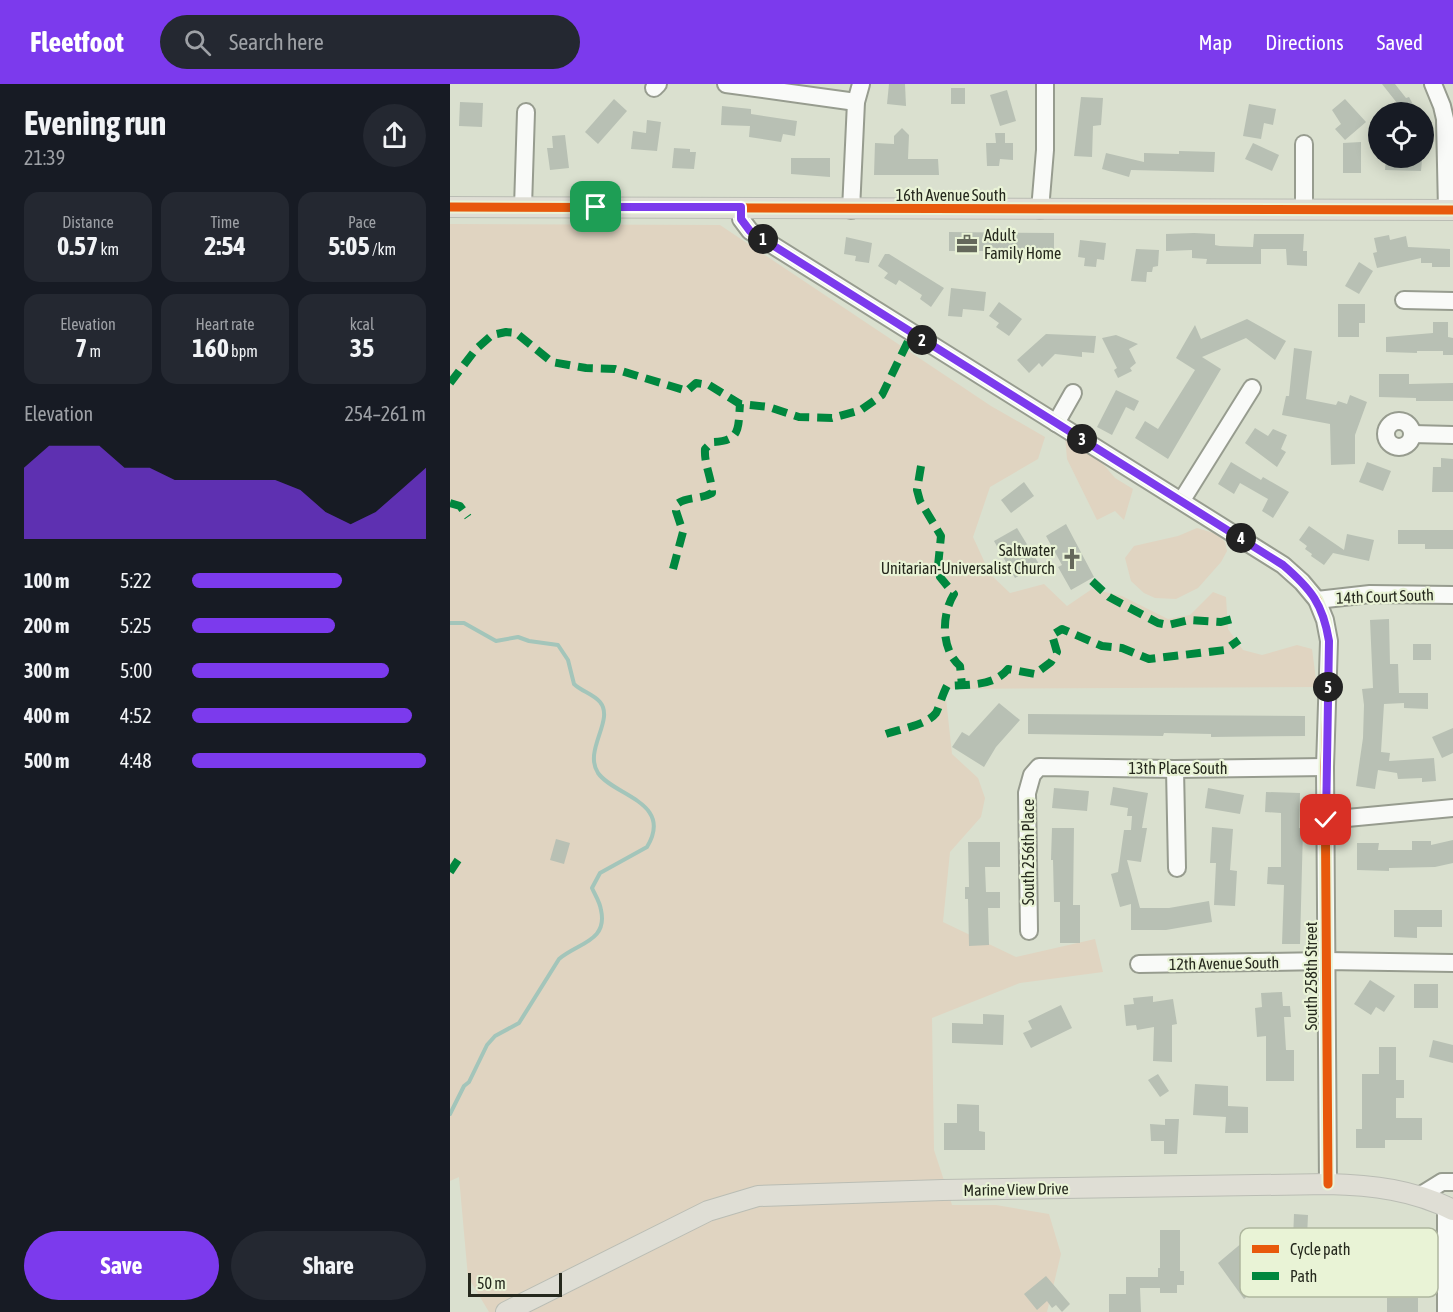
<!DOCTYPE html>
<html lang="en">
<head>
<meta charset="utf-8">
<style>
  body { margin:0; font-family:"Asap Condensed",sans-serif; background:#242831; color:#f1f3f6; height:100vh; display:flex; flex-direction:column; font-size:22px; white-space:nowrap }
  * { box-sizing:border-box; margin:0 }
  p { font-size:20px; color:#9ea1a6 }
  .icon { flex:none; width:33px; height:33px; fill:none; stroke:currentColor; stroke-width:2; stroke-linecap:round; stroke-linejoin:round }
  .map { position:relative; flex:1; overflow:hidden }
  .side { display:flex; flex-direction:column; background:#171b24; width:450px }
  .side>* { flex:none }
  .fabs { position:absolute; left:918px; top:18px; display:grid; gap:12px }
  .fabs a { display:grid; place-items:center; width:66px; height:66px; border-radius:50%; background:#171b24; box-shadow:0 3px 15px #0003; font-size:30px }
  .scale { position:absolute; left:18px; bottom:15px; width:94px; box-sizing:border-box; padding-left:6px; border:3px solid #25281d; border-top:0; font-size:16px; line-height:21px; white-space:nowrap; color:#25281d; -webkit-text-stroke:4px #e9f3d6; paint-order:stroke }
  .pin { position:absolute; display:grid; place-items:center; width:51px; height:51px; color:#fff; margin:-26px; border-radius:12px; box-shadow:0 3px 9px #0006 }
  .km { position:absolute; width:30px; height:30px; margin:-15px; border-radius:50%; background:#222; color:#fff; font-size:16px; line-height:30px; text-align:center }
  .round { display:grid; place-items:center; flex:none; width:63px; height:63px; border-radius:32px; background:#242831 }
  .head { display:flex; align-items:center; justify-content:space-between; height:102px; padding:0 24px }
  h1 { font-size:33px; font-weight:700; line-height:45px }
  .stats { display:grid; grid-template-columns:repeat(3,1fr); gap:9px; height:102px; padding:6px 24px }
  .stats div { display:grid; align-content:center; border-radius:15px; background:#242831; text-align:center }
  .stats b { font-size:26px; font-weight:700 }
  .stats small { font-size:16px; font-weight:400 }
  .stats p { font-size:16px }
  .chart { height:168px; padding:12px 24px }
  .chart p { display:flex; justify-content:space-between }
  .chart svg { width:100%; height:108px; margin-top:6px; fill:#7c3aed; opacity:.7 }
  .primary-button { display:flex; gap:12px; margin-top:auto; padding:12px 24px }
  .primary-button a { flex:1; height:69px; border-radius:36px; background:#7c3aed; color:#fff; font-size:24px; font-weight:700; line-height:69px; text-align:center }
  .primary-button a+a { background:#242831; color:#f1f3f6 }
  ul { padding:0 24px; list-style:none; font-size:20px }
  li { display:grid; grid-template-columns:96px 72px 1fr; align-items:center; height:45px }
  li i { height:15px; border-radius:8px; background:#7c3aed }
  header { display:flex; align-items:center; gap:36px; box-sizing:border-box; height:84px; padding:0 30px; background:#7c3aed; color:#fff }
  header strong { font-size:28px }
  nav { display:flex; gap:33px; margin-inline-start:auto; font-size:21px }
  .search { width:420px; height:54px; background:#242831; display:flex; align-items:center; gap:15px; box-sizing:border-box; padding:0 21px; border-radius:33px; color:#9ea1a6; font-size:22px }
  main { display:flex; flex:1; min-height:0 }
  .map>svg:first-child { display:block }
  .green { fill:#e0d4c1 }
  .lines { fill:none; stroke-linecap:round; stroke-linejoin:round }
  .stream { stroke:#a3c5ba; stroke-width:4 }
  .building { fill:#b8c0b4 }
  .minor-casing { stroke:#979c8f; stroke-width:20 }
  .major-casing { stroke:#babdb4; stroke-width:22 }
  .minor { stroke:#f9faf8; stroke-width:16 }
  .major { stroke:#dfded5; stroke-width:20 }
  .quiet { stroke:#00873e; stroke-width:8; stroke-dasharray:15 8; stroke-linecap:butt }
  .cycleway-casing { stroke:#e9f3d6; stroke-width:13 }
  .cycleway { stroke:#e8590c; stroke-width:9 }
  .route-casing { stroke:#fff; stroke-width:12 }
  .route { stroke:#7c3aed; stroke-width:8 }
  .labels { text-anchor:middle; stroke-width:4.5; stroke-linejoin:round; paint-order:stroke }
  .street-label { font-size:16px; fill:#25281d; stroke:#e9f3d6 }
  .poi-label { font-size:16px; fill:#25281d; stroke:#e9f3d6; text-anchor:start }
  .key { fill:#e9f3d6; stroke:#aeb69e; stroke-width:1.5 }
  .key-label { font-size:16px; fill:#25281d }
</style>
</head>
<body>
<header>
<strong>Fleetfoot</strong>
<div class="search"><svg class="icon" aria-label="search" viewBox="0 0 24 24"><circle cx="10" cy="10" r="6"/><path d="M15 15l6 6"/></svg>Search here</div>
<nav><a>Map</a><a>Directions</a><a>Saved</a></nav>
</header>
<main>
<section class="side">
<div class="head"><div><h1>Evening run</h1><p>21:39</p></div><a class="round"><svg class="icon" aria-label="share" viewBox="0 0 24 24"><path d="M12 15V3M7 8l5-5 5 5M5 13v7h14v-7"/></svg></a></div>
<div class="stats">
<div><p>Distance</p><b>0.57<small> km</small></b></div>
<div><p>Time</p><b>2:54</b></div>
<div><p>Pace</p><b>5:05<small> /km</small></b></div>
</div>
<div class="stats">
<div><p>Elevation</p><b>7<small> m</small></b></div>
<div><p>Heart rate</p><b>160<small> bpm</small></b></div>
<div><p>kcal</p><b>35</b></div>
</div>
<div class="chart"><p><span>Elevation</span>254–261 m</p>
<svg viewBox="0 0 160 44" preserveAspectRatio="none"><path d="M0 44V15L10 6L20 6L30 6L40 15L50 15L60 20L70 20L80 20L90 20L100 20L110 24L120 33L130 38L140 33L150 24L160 15V44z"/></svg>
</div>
<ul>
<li><b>100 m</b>5:22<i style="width:64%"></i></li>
<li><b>200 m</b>5:25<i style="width:61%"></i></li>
<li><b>300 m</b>5:00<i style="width:84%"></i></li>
<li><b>400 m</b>4:52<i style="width:94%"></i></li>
<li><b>500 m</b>4:48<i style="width:100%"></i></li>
</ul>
<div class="primary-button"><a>Save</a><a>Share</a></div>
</section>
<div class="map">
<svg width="1003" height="1228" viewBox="0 0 1003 1228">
  <rect width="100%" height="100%" fill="#dae0cf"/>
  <g class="green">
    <path d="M0 140 270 141 541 322 595 353 588 375 540 403 523 453 540 490 560 509 594 500 617 522 642 505 672 512 718 535 740 531 763 508 776 513 778 545 793 566 812 571 847 561 862 565 867 603 495 605 502 670 528 694 535 714 531 733 500 768 493 838 566 873 645 855 653 888 570 899 482 934 484 1066 502 1121H546L599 1130 611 1170 597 1228H39L18 1193 9 1093 0 1097Z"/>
    <path d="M615 352 653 380 665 394 683 405 674 436 665 427 647 436 617 375Z"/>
    <path d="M747 444 767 450 775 458 777 467 771 478 748 504 726 515 705 514 694 509 681 497 675 474 684 462 728 452Z"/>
  </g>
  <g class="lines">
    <path class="stream" d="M0 539H14L46 557 68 553 79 557 108 561 118 576 124 600C131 607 143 610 150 618 165 636 133 666 148 689 164 712 224 718 197 763L150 789 142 804C145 811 150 818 151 826 158 857 128 859 109 875L69 939 45 952 37 961 19 998 14 1002 0 1030"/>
  </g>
  <g class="building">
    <path d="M439 0H455L456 22 437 20Z"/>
    <path d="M932 0H945L956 14 959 13 967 28H946L943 21 947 19Z"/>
    <rect x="501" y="4" width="14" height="16"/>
    <path d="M557 6 566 37 550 42 540 11Z"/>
    <path d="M631 13 653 14 651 41 643 42 642 73 624 72Z"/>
    <path d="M164 15 177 27 148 60 135 48Z"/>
    <path d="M895 15 916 38 895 56 885 45 891 40 882 26Z"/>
    <path d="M10 18 33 19 32 43 9 42Z"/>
    <path d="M799 20 826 25 823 41 814 39 811 55 793 52Z"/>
    <path d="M272 22 301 25V30L347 37 345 52 333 50 331 58 299 53 300 42 271 41Z"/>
    <path d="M197 36 211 38 207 67 181 65 183 47 196 49Z"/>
    <path d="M452 44 459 51 458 75H488L489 91H424L425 59 444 60V52Z"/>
    <path d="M545 49H555V59H563V76L550 75 549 82H537L536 59H546Z"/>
    <path d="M115 51 119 84 100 86 97 64H103L102 52Z"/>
    <path d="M911 58V89H893V59Z"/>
    <path d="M803 59 829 71 822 87 795 75Z"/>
    <path d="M224 64 240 65V68H246L244 85 222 84Z"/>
    <path d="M729 67 765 68 764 88 681 86 679 93 652 85 656 69 694 78V69L729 70Z"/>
    <path d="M341 74H380V93L341 90Z"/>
    <path d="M936 74H961V76H972L971 87 935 86Z"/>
    <path d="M499 148 604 149V167H499Z"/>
    <path d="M744 149 765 150V161L770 162 803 163 804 150H854L853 167H857V182L837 181 836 165H811V180H756L757 175 742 174V166L716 167V150Z"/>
    <path d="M939 151 940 156 956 152 958 163 1000 165V183H982V179H971V174L927 184 923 169 927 168 924 154Z"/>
    <path d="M396 153 422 159 419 179 405 177 406 172 394 170Z"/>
    <path d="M630 156 656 159 654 176 647 175 646 183 634 182 635 174 628 173Z"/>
    <path d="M686 165 709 166 708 182 703 183 702 188H697L696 198 681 197Z"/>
    <path d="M435 170H439L494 204 481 223 470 215 472 211 449 196 446 201 434 194 438 189 428 182Z"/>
    <path d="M909 178 923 187 909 210 895 202Z"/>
    <path d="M501 204 536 208 534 227 513 225 512 233 498 232Z"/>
    <path d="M549 218 572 235 559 252 546 243 549 239 539 232Z"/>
    <path d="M888 220H915V239H909V253H888Z"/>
    <path d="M797 235 836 257 825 276 796 254 752 273 771 285 718 375 685 354 695 337 708 345 745 286 726 274 745 241 751 255Z"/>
    <path d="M983 238H998V253L1003 254V271H993V267H967V269L936 268V253L983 249Z"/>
    <path d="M596 250 646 252 644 269 632 268V273L605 270 592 283 589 279 579 289 567 276Z"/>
    <path d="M666 251 688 260 679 265 686 279 680 284 682 287 668 294 664 286 667 284 652 254Z"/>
    <path d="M844 264 862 267 856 315 886 321 888 317 897 320 900 311 917 318 905 351V380L881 381 880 340 832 331 836 312H839Z"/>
    <path d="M929 290H959V300L1003 299V317H966V314L929 313Z"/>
    <path d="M666 306 689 317 684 327 676 323 662 351 647 343Z"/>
    <path d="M805 344 818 352 823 345 837 351 831 365 836 368 827 383 795 359Z"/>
    <path d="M991 374 1003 375V408H982L983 383H991Z"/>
    <path d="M781 378 811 396 813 393 839 408 823 434 812 427 818 415 790 399 784 410 768 400Z"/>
    <path d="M917 378 941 387 933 407 909 398Z"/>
    <path d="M574 398 584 412 561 429 551 416Z"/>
    <path d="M616 440 644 493 621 506 608 483 612 481 596 452Z"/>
    <path d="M859 442 894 466 897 450 924 456 919 477 883 469 874 481 861 472 862 470 855 465 857 462 849 456Z"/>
    <path d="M567 444 589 480 565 494 544 457Z"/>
    <path d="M948 446H1003V465H975V460H948Z"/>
    <path d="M939 535 940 580H948L949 609H978V625L954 624V619L934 620 931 668 940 669 939 677 984 674 986 697 972 698V694L948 695 947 689 928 686 925 705 906 702 913 654 914 621 912 605 923 604 920 536Z"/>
    <rect x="963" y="560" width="18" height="16"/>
    <path d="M549 619 570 636 546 663 534 683 502 663 512 648 519 652Z"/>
    <path d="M578 630 855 632V652L761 653V650L714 649 713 652 578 650Z"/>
    <path d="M1003 644V669L992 674 982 653Z"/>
    <path d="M663 703 698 709 692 744H697L691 778 677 776 690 824H719L759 817 762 838 716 846H681V820L670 823 661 790 668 788 674 746H681L682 732H677L678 724 660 721Z"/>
    <path d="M604 704 639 707 637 727 602 724Z"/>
    <path d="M758 704 794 711 790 730 755 724Z"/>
    <path d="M816 708 850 709 849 744H853L850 860H832L834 801 817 800 818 783H831V729L815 728Z"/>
    <path d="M762 743 783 745 780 786 787 787 785 822 764 821 766 779H760Z"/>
    <path d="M602 744H624L623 821H630V859H610V818H604L603 776H601Z"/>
    <path d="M106 755 120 759 114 780 100 776Z"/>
    <path d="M1003 756V779L985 783 939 784V787L907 786V759H929L928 766H962V757H981V761Z"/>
    <path d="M518 758H550V783H535L536 808H550V824H538L539 861 519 862 518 815H515V803H519Z"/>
    <path d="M944 826H992V843H967V854L944 853Z"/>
    <path d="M920 896 945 912 934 928 926 923 921 931 904 920Z"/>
    <rect x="964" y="900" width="24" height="24"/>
    <path d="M832 908 833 922H840L841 933H834L836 966H844V997H816V952L807 953 805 924 812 923 811 909Z"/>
    <path d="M703 912V918L723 915 727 940 722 941V978L703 977 704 943 687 946 686 941 676 942 674 921 684 920 683 914Z"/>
    <path d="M611 921 622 944 581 964 573 949 582 945 578 937Z"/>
    <path d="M533 930 554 931 553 961 502 959V939L533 940Z"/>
    <path d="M983 956 1003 961V979L979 973Z"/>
    <path d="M929 963H946V996H954V1014H946V1034H972V1056H935V1064H906V1045H912V990H929Z"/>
    <path d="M708 990 719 1007 710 1013 698 996Z"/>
    <path d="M745 1000 778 1002V1022L798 1023V1049H775L776 1033 743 1031Z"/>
    <path d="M507 1020 529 1021V1047L535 1048V1066H494V1039H507Z"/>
    <path d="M715 1035H729L727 1070H714V1057H701L700 1040 715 1041Z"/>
    <path d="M844 1130 858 1131 857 1153H906V1173H857V1186H846L845 1175 819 1174 820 1156H843Z"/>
    <path d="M710 1146H730V1187H734V1201H727V1209H710V1204H690L691 1228H659V1210H676V1193H708V1184H710Z"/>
    <path d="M793 1158 806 1173 794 1182 809 1202 794 1215 768 1179Z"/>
    <path d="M596 1192 620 1220 612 1228 606 1221 602 1224 597 1217 587 1226 574 1210Z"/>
    <rect x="937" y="1214" width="31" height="14"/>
  </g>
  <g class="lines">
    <defs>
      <g id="minor">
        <path d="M276 0 406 18"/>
        <path d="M983 0 992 22 995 35 997 126"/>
        <path d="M204 4 208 0"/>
        <path d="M854 60V126"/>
        <path d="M73 123 76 28"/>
        <path d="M291 123V135L300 147 833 481 852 498 867 516 875 536 879 557 875 683 878 1100"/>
        <path d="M401 126 406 18 411 0"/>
        <path d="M590 126 595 66V0"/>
        <path d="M954 216 1003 217"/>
        <circle cx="949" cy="350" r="13"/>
        <path d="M606 339 623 309"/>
        <path d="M962 350 1003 351"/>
        <path d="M732 416 802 304"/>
        <path d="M867 516 920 510 1003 511"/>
        <path d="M725 685 727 784"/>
        <path d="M876 736 1003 724"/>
        <path d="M579 847 577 709 582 691 589 683 725 685 875 683"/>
        <path d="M689 880 876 877 1003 879"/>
        <path d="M971 1111 992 1098H1003"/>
        <path d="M996 1122V1228"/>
      </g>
      <g id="major">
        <path d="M0 123 1003 126"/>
        <path d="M56 1228 258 1127 308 1112 493 1106 878 1100C922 1101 964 1106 1003 1126"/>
      </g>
    </defs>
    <use href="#minor" class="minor-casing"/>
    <use href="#major" class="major-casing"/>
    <use href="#minor" class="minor"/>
    <use href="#major" class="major"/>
    <g class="quiet">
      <path d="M0 299 26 265 42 251 56 248 66 249 102 278 136 284 165 285 237 307 246 299 259 301 290 320 319 323 349 333 382 334 411 326 432 311 462 249"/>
      <path d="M471 382 467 406 470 417 491 452 488 482 490 493 504 510C491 531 491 566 510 582L512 601"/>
      <path d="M0 419 10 422 18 433"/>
      <path d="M223 485 233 448 226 427 227 420C238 412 250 416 262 409 262 394 254 381 255 365L262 358C291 357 288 345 290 320"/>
      <path d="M642 497 659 513 708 539 718 541 739 536 771 538 782 535"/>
      <path d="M436 650C450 645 477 641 486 629 488 626 493 609 497 602 519 600 543 603 558 585L585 590 601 578 607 568 602 551 612 545 652 562 672 564 699 575 775 566 789 556"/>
      <path d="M0 788 8 776"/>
    </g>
    <defs>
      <g id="cycleway">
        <path d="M0 123 1003 126"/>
        <path d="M291 123V135L300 147 833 481 852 498 867 516 875 536 879 557 875 683 878 1100"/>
      </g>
    </defs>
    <use href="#cycleway" class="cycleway-casing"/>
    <use href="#cycleway" class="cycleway"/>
  </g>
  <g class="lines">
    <defs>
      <path id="route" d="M146 123H291V135L300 147 833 481C861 505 873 520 879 557L876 736"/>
    </defs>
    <use href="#route" class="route-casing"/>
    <use href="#route" class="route"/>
  </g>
  <defs>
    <symbol id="office-bare" viewBox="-9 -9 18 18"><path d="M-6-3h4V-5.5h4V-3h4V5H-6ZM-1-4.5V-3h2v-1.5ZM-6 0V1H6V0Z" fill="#64685b" stroke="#e9f3d6" stroke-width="2.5" paint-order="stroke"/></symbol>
    <symbol id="church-bare" viewBox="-9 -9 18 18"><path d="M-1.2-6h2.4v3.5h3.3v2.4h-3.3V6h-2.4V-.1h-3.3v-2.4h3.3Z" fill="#64685b" stroke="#e9f3d6" stroke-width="2.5" paint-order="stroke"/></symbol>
  </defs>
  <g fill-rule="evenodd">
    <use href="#office-bare" x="502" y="145" width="30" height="30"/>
    <use href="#church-bare" x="607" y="460" width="30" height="30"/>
  </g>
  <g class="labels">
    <g class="street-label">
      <text x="501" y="117">16th Avenue South</text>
      <text transform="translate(935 512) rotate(-2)" y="6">14th Court South</text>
      <text x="728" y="690">13th Place South</text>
      <text transform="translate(578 768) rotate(-90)" y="6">South 256th Place</text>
      <text transform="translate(774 879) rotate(-1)" y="6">12th Avenue South</text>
      <text transform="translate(861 892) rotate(-90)" y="6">South 258th Street</text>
      <text transform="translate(566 1105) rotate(-1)" y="6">Marine View Drive</text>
    </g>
    <g class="poi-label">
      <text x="534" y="157">Adult<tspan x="534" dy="18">Family Home</tspan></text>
      <text x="605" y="472" text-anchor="end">Saltwater<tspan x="605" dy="18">Unitarian-Universalist Church</tspan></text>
    </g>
  </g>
  <rect x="790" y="1144" width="198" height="69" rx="9" class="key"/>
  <rect x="802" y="1161" width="27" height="8" fill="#e8590c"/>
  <rect x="802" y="1188" width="27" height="8" fill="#00873e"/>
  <g class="key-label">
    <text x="840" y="1171">Cycle path</text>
    <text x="840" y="1198">Path</text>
  </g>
</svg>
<div class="fabs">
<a><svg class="icon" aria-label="locate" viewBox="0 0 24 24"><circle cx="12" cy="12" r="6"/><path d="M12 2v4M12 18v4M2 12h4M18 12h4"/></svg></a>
</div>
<div class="scale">50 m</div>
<div class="pin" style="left:146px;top:123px;background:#1e9e55"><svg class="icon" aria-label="arrive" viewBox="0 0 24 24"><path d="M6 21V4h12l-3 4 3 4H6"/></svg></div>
<div class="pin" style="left:876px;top:736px;background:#d93025"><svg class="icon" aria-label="check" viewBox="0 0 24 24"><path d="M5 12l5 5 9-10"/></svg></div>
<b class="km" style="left:313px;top:155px">1</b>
<b class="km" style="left:472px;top:256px">2</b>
<b class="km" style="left:632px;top:355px">3</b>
<b class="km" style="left:791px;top:454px">4</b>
<b class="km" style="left:878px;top:603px">5</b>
</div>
</main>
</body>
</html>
